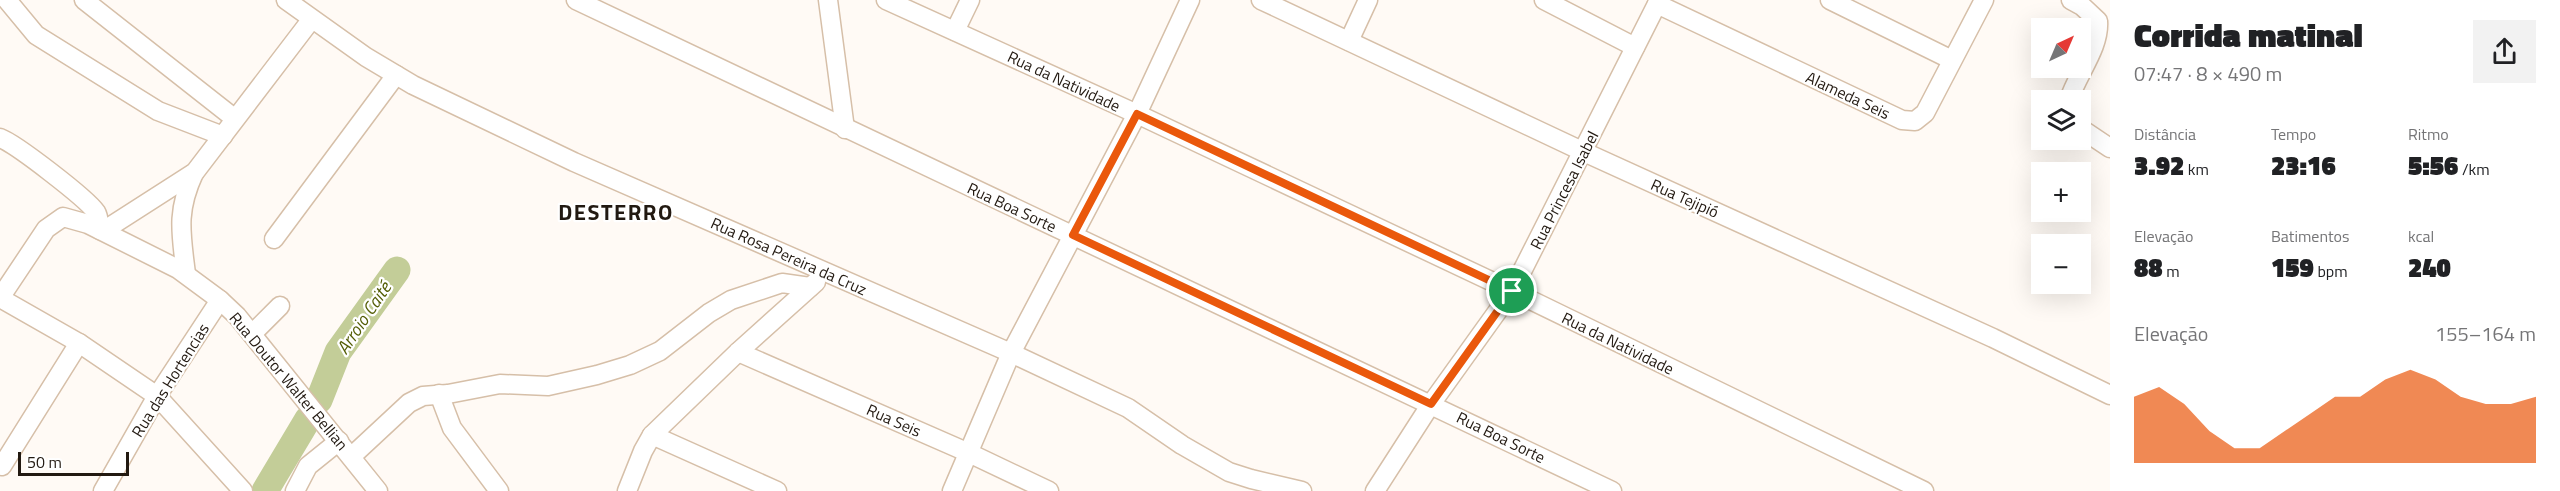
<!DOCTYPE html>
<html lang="pt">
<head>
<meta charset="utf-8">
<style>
  body { margin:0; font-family:"Titillium Web",sans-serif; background:#f2f2f2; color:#202124; height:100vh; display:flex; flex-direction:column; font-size:22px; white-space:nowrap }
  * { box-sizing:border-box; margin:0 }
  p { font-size:20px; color:#757577 }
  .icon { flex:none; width:33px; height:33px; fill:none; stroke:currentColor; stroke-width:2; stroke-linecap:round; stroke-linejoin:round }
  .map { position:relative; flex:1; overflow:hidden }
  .details { display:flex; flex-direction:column; background:#fff; width:450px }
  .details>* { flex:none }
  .needle { width:39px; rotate:44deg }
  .tools { position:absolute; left:2031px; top:18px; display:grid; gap:12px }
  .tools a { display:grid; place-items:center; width:60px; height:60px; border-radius:0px; background:#fff; box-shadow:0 6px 24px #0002; font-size:30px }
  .scale { position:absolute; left:18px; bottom:15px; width:111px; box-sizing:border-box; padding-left:6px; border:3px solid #221911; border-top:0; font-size:16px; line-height:21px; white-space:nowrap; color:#221911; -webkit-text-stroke:4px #fff; paint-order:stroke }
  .pin { position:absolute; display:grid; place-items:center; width:51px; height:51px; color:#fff; margin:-26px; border:3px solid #fff; border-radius:50%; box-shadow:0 2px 6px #0007 }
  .round { display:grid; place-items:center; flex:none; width:63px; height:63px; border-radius:0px; background:#f2f2f2 }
  .headline { display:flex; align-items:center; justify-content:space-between; height:102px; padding:0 24px }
  h1 { font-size:33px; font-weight:800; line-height:45px }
  .figures { display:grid; grid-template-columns:repeat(3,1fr); gap:9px; height:102px; padding:6px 24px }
  .figures div { display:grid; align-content:center }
  .figures b { font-size:26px; font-weight:800 }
  .figures small { font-size:16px; font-weight:400 }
  .figures p { font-size:16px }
  .chart { height:168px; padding:12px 24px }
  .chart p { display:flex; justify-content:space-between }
  .chart svg { width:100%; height:108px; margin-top:6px; fill:#ea580c; opacity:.7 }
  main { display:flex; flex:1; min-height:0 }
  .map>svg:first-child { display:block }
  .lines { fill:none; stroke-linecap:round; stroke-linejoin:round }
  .river { stroke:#c3cd98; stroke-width:27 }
  .minor-casing { stroke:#d6bfa8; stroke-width:21 }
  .minor { stroke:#fff; stroke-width:18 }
  .route-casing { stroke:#fff; stroke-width:12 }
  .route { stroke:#ea580c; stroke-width:8 }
  .labels { text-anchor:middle; stroke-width:4.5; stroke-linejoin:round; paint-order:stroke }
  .street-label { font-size:16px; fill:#221911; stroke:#fff }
  .water-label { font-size:18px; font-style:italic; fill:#535d05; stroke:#fff }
  .district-label { font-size:22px; font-weight:bold; letter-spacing:1.5px; fill:#221911; stroke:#fff }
</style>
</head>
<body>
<main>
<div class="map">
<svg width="2110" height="491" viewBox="0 0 2110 491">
  <rect width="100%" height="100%" fill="#fffaf5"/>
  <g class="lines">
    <g class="river">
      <path d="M319 400 338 352 397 270"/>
      <path d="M265 491 308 419"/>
    </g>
    <defs>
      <g id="minor">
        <path d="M7 0 36 35 158 111 223 136"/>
        <path d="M84 0 234 118"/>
        <path d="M286 0 366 57 413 85 574 162 1011 353 1128 408 1182 445 1229 472 1251 479 1302 491"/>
        <path d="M576 0 1612 491"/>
        <path d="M828 0 845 129"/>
        <path d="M886 0 1137 114 1512 291 1924 491"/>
        <path d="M1261 0 1584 152 1993 338 2110 395"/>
        <path d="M1544 0 1635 47"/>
        <path d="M1830 0 1952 60"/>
        <path d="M1657 4 1902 120 1915 121 1925 113 1984 0"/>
        <path d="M955 31 970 0"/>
        <path d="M1349 41 1368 0"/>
        <path d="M2069 100C2077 74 2100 48 2098 21L2082 6 2071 0"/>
        <path d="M2080 128 2110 148"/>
        <path d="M0 138C16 144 86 198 96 212 99 217 99 224 100 230"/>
        <path d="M103 231 195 172 311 20"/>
        <path d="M274 239 396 75"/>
        <path d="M186 274C181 233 176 212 194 173"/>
        <path d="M0 298 46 229 63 217 88 224 178 269 220 300 237 316 378 491"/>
        <path d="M0 298 79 343 157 396 243 491"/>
        <path d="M252 334 280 306"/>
        <path d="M738 352 969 453 1049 491"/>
        <path d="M439 394 452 428 499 491"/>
        <path d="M652 435 777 491"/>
        <path d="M352 456 409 403 423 396 448 394 500 384 548 386 597 375 630 365 660 351 709 313 731 300 782 283 810 287"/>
        <path d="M2 466 79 343"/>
        <path d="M103 491 157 396 220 300"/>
        <path d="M295 491 308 466 339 441"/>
        <path d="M627 491 643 451 652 435 738 352 816 282"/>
        <path d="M952 491 1011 353 1137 114 1190 0"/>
        <path d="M1375 491 1431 404 1512 291 1659 0"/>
      </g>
    </defs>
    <use href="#minor" class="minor-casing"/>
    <use href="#minor" class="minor"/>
  </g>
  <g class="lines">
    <defs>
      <path id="route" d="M1137 114 1512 291 1431 404 1073 235Z"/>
    </defs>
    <use href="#route" class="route-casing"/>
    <use href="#route" class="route"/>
  </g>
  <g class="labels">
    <g class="street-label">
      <text transform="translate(1064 81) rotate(25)" y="6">Rua da Natividade</text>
      <text transform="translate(1848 95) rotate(25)" y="6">Alameda Seis</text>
      <text transform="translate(1564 190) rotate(-63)" y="6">Rua Princesa Isabel</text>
      <text transform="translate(1685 198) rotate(24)" y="6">Rua Tejipió</text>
      <text transform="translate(1012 207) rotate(25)" y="6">Rua Boa Sorte</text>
      <text transform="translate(789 256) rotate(24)" y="6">Rua Rosa Pereira da Cruz</text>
      <text transform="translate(1618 343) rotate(26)" y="6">Rua da Natividade</text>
      <text transform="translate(170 380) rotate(-58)" y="6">Rua das Hortencias</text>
      <text transform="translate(289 381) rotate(50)" y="6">Rua Doutor Walter Bellian</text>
      <text transform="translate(894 420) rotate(24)" y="6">Rua Seis</text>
      <text transform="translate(1501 437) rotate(26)" y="6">Rua Boa Sorte</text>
    </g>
    <g class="water-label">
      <text transform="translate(364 318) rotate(-56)" y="6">Arroio Caité</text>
    </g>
    <g class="district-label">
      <text x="616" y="220">DESTERRO</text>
    </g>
  </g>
</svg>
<div class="tools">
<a><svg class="needle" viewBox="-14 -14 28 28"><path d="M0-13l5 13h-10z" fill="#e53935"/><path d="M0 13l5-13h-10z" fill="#757577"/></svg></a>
<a><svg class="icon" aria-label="layers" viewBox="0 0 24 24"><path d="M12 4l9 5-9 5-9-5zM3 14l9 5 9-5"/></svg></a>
<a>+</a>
<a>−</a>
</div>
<div class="scale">50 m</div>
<div class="pin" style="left:1512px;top:291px;background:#1e9e55"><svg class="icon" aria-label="arrive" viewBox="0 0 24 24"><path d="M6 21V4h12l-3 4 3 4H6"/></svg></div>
</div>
<section class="details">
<div class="headline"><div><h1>Corrida matinal</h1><p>07:47 · 8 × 490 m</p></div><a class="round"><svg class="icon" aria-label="share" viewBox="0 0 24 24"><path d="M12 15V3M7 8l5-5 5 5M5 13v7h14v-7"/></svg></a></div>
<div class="figures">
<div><p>Distância</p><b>3.92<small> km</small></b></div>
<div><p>Tempo</p><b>23:16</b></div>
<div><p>Ritmo</p><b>5:56<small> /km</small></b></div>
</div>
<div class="figures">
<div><p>Elevação</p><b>88<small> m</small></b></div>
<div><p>Batimentos</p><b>159<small> bpm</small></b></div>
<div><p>kcal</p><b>240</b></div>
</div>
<div class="chart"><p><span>Elevação</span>155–164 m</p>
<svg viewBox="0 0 160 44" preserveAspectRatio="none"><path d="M0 44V17L10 13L20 20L30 31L40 38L50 38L60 31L70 24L80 17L90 17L100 10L110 6L120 10L130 17L140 20L150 20L160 17V44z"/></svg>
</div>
</section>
</main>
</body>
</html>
